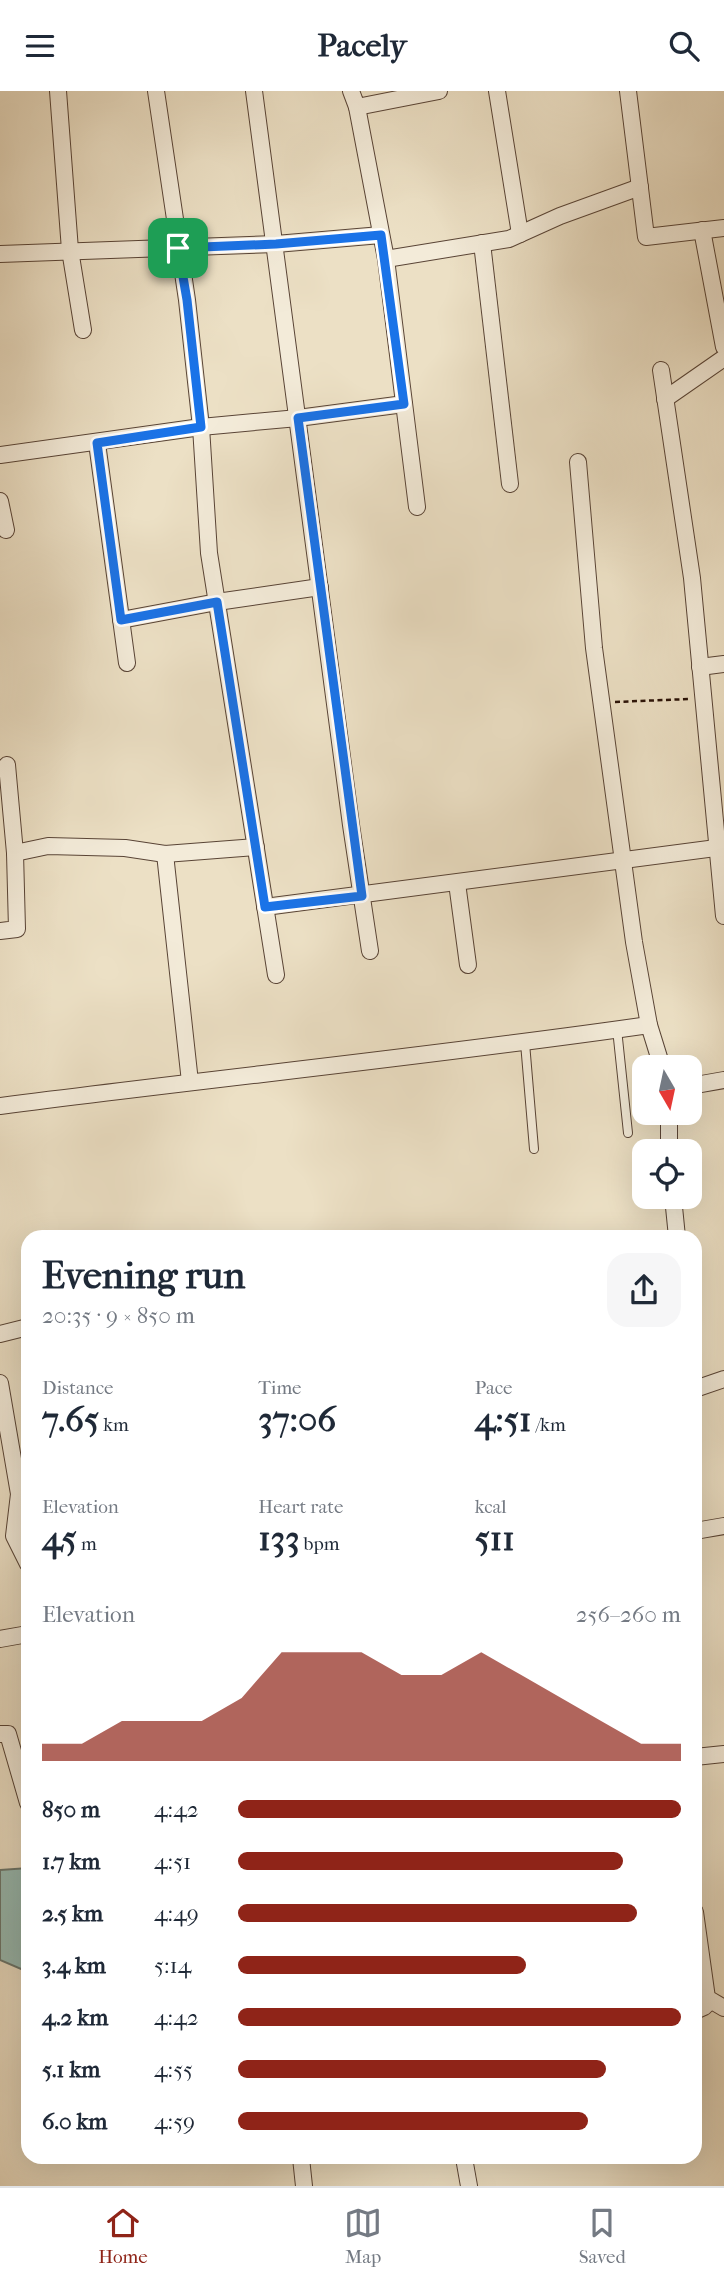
<!DOCTYPE html>
<html lang="en">
<head>
<meta charset="utf-8">
<style>
  body { margin:0; font-family:"IM FELL French Canon",serif; background:#f6f6f7; color:#1f2937; height:100vh; display:flex; flex-direction:column; font-size:26px; white-space:nowrap }
  * { box-sizing:border-box; margin:0 }
  p { font-size:23px; color:#747a83 }
  .icon { flex:none; width:38px; height:38px; fill:none; stroke:currentColor; stroke-width:2; stroke-linecap:round; stroke-linejoin:round }
  .map { position:relative; flex:1; overflow:hidden }
  .drawer { position:absolute; left:21px; top:1139px; width:681px; height:934px; display:flex; flex-direction:column; background:#fff; border-radius:21px; box-shadow:0 7px 28px #0002 }
  .drawer>* { flex:none }
  .needle { width:46px; rotate:171deg }
  .controls { position:absolute; left:632px; top:964px; display:grid; gap:14px }
  .controls a { display:grid; place-items:center; width:70px; height:70px; border-radius:14px; background:#fff; box-shadow:0 7px 28px #0002; font-size:35px }
  .pin { position:absolute; display:grid; place-items:center; width:60px; height:60px; color:#fff; margin:-30px; border-radius:14px; box-shadow:0 4px 10px #0006 }
  .round { display:grid; place-items:center; flex:none; width:74px; height:74px; border-radius:21px; background:#f6f6f7 }
  .head { display:flex; align-items:center; justify-content:space-between; height:119px; padding:0 21px }
  h1 { font-size:38px; font-weight:700; line-height:52px }
  .figures { display:grid; grid-template-columns:repeat(3,1fr); gap:10px; height:119px; padding:7px 21px }
  .figures div { display:grid; align-content:center }
  .figures b { font-size:35px; font-weight:700 }
  .figures small { font-size:19px; font-weight:400 }
  .figures p { font-size:19px }
  .chart { height:196px; padding:14px 21px }
  .chart p { display:flex; justify-content:space-between }
  .chart svg { width:100%; height:126px; margin-top:7px; fill:#8f2418; opacity:.7 }
  ul { padding:0 21px; list-style:none; font-size:23px }
  li { display:grid; grid-template-columns:112px 84px 1fr; align-items:center; height:52px }
  li i { height:18px; border-radius:9px; background:#8f2418 }
  header { display:flex; justify-content:space-between; align-items:center; height:91px; padding:0 21px; background:#fff; font-size:32px; font-weight:700 }
  .dock { display:flex; justify-content:space-around; align-items:center; height:98px; border-top:2px solid #e0e1e3; background:#fff; font-size:19px; color:#747a83 }
  .dock a { display:grid; justify-items:center; gap:4px }
  .dock .active { color:#8f2418 }
  .map>svg:first-child { display:block }
  .water { fill:#99bdb5; stroke:#6c786f; stroke-width:2 }
  .lines { fill:none; stroke-linecap:round; stroke-linejoin:round }
  .service-casing { stroke:#594436; stroke-width:10 }
  .minor-casing { stroke:#594436; stroke-width:18 }
  .path { stroke:#281006; stroke-width:2.5; stroke-dasharray:5 3.5; stroke-linecap:butt }
  .service { stroke:#f3ebd9; stroke-width:8 }
  .minor { stroke:#f3ebd9; stroke-width:16 }
  .route-casing { stroke:#fff; stroke-width:14 }
  .route { stroke:#1a73e8; stroke-width:9 }
</style>
</head>
<body>
<header><svg class="icon" aria-label="menu" viewBox="0 0 24 24"><path d="M4 6h16M4 12h16M4 18h16"/></svg>Pacely<svg class="icon" aria-label="search" viewBox="0 0 24 24"><circle cx="10" cy="10" r="6"/><path d="M15 15l6 6"/></svg></header>
<div class="map">
<svg width="724" height="2095" viewBox="0 0 724 2095">
  <rect width="100%" height="100%" fill="#ece0c5"/>
  <filter id="stains"><feTurbulence type="fractalNoise" baseFrequency=".00286" numOctaves="4"/><feColorMatrix values="0 0 0 0 .2 0 0 0 0 .09 0 0 0 0 .02 0 0 0 .5 -.17"/></filter>
  <radialGradient id="worn" r=".72"><stop offset=".6" stop-color="#630" stop-opacity="0"/><stop offset="1" stop-color="#630" stop-opacity=".3"/></radialGradient>
  <path class="water" d="M28 1777V1881L0 1869V1779Z"/>
  <g class="lines">
    <defs>
      <g id="service">
        <path d="M617 938 628 1042"/>
        <path d="M525 952 534 1058"/>
      </g>
      <g id="minor">
        <path d="M58 0 70 159 83 239"/>
        <path d="M156 0 187 209 201 336 209 462 276 884"/>
        <path d="M254 0 351 734 370 860"/>
        <path d="M351 0 357 16 439 0"/>
        <path d="M497 0 520 143"/>
        <path d="M628 0 646 146 724 137"/>
        <path d="M357 16 386 168 417 416"/>
        <path d="M702 139 724 256"/>
        <path d="M482 152 510 393"/>
        <path d="M0 163 276 153 381 144"/>
        <path d="M386 168 509 148 560 125 640 96"/>
        <path d="M661 279 692 487 724 825"/>
        <path d="M665 308 724 267"/>
        <path d="M97 352 127 572"/>
        <path d="M0 364 201 336 298 327 404 313"/>
        <path d="M578 371 594 557 634 851 649 934"/>
        <path d="M0 410 6 439"/>
        <path d="M121 529 217 511 320 496"/>
        <path d="M700 576 724 573"/>
        <path d="M7 674 15 762"/>
        <path d="M165 763 190 991"/>
        <path d="M457 792 468 874"/>
        <path d="M265 816 724 756"/>
        <path d="M0 840 17 838 15 762 48 755 125 757 165 763 256 756"/>
        <path d="M690 995 724 989"/>
        <path d="M0 1015C216 987 433 965 649 934L662 976"/>
        <path d="M669 1022V1060"/>
        <path d="M673 1106 677 1146"/>
        <path d="M0 1243 28 1236"/>
        <path d="M0 1292 19 1403 14 1445 28 1473"/>
        <path d="M695 1298 724 1288"/>
        <path d="M695 1440 724 1435"/>
        <path d="M0 1548 28 1543"/>
        <path d="M0 1643H8L28 1712"/>
        <path d="M695 1666 724 1663"/>
        <path d="M695 1821 707 1907 724 1917"/>
        <path d="M695 1920 704 1916 710 1910"/>
        <path d="M301 2067 304 2095"/>
        <path d="M464 2067 469 2095"/>
      </g>
    </defs>
    <use href="#service" class="service-casing"/>
    <use href="#minor" class="minor-casing"/>
    <path class="path" d="M615 611 689 608"/>
    <use href="#service" class="service"/>
    <use href="#minor" class="minor"/>
  </g>
  <g class="lines">
    <defs>
      <path id="route" d="M381 144 404 313 298 327 362 805 265 816 217 511 121 529 97 352 201 336 187 209 178 157 276 153Z"/>
    </defs>
    <use href="#route" class="route-casing"/>
    <use href="#route" class="route"/>
  </g>
  <rect width="100%" height="100%" filter="url(#stains)"/>
  <rect width="100%" height="100%" fill="url(#worn)"/>
</svg>
<div class="controls">
<a><svg class="needle" viewBox="-14 -14 28 28"><path d="M0-13l5 13h-10z" fill="#e53935"/><path d="M0 13l5-13h-10z" fill="#747a83"/></svg></a>
<a><svg class="icon" aria-label="locate" viewBox="0 0 24 24"><circle cx="12" cy="12" r="6"/><path d="M12 2v4M12 18v4M2 12h4M18 12h4"/></svg></a>
</div>
<div class="pin" style="left:178px;top:157px;background:#1e9e55"><svg class="icon" aria-label="arrive" viewBox="0 0 24 24"><path d="M6 21V4h12l-3 4 3 4H6"/></svg></div>
<section class="drawer">
<div class="head"><div><h1>Evening run</h1><p>20:35 · 9 × 850 m</p></div><a class="round"><svg class="icon" aria-label="share" viewBox="0 0 24 24"><path d="M12 15V3M7 8l5-5 5 5M5 13v7h14v-7"/></svg></a></div>
<div class="figures">
<div><p>Distance</p><b>7.65<small> km</small></b></div>
<div><p>Time</p><b>37:06</b></div>
<div><p>Pace</p><b>4:51<small> /km</small></b></div>
</div>
<div class="figures">
<div><p>Elevation</p><b>45<small> m</small></b></div>
<div><p>Heart rate</p><b>133<small> bpm</small></b></div>
<div><p>kcal</p><b>511</b></div>
</div>
<div class="chart"><p><span>Elevation</span>256–260 m</p>
<svg viewBox="0 0 160 44" preserveAspectRatio="none"><path d="M0 44V38L10 38L20 30L30 30L40 30L50 22L60 6L70 6L80 6L90 14L100 14L110 6L120 14L130 22L140 30L150 38L160 38V44z"/></svg>
</div>
<ul>
<li><b>850 m</b>4:42<i style="width:100%"></i></li>
<li><b>1.7 km</b>4:51<i style="width:87%"></i></li>
<li><b>2.5 km</b>4:49<i style="width:90%"></i></li>
<li><b>3.4 km</b>5:14<i style="width:65%"></i></li>
<li><b>4.2 km</b>4:42<i style="width:100%"></i></li>
<li><b>5.1 km</b>4:55<i style="width:83%"></i></li>
<li><b>6.0 km</b>4:59<i style="width:79%"></i></li>
</ul>
</section>
</div>
<nav class="dock">
<a class="active"><svg class="icon" aria-label="home" viewBox="0 0 24 24"><path d="M3 11l9-7 9 7M6 9v11h12V9"/></svg>Home</a>
<a><svg class="icon" aria-label="map" viewBox="0 0 24 24"><path d="M3 6l6-2 6 2 6-2v14l-6 2-6-2-6 2zM9 4v14M15 6v14"/></svg>Map</a>
<a><svg class="icon" aria-label="saved" viewBox="0 0 24 24"><path d="M7 4h10v16l-5-4-5 4z"/></svg>Saved</a>
</nav>
</body>
</html>
